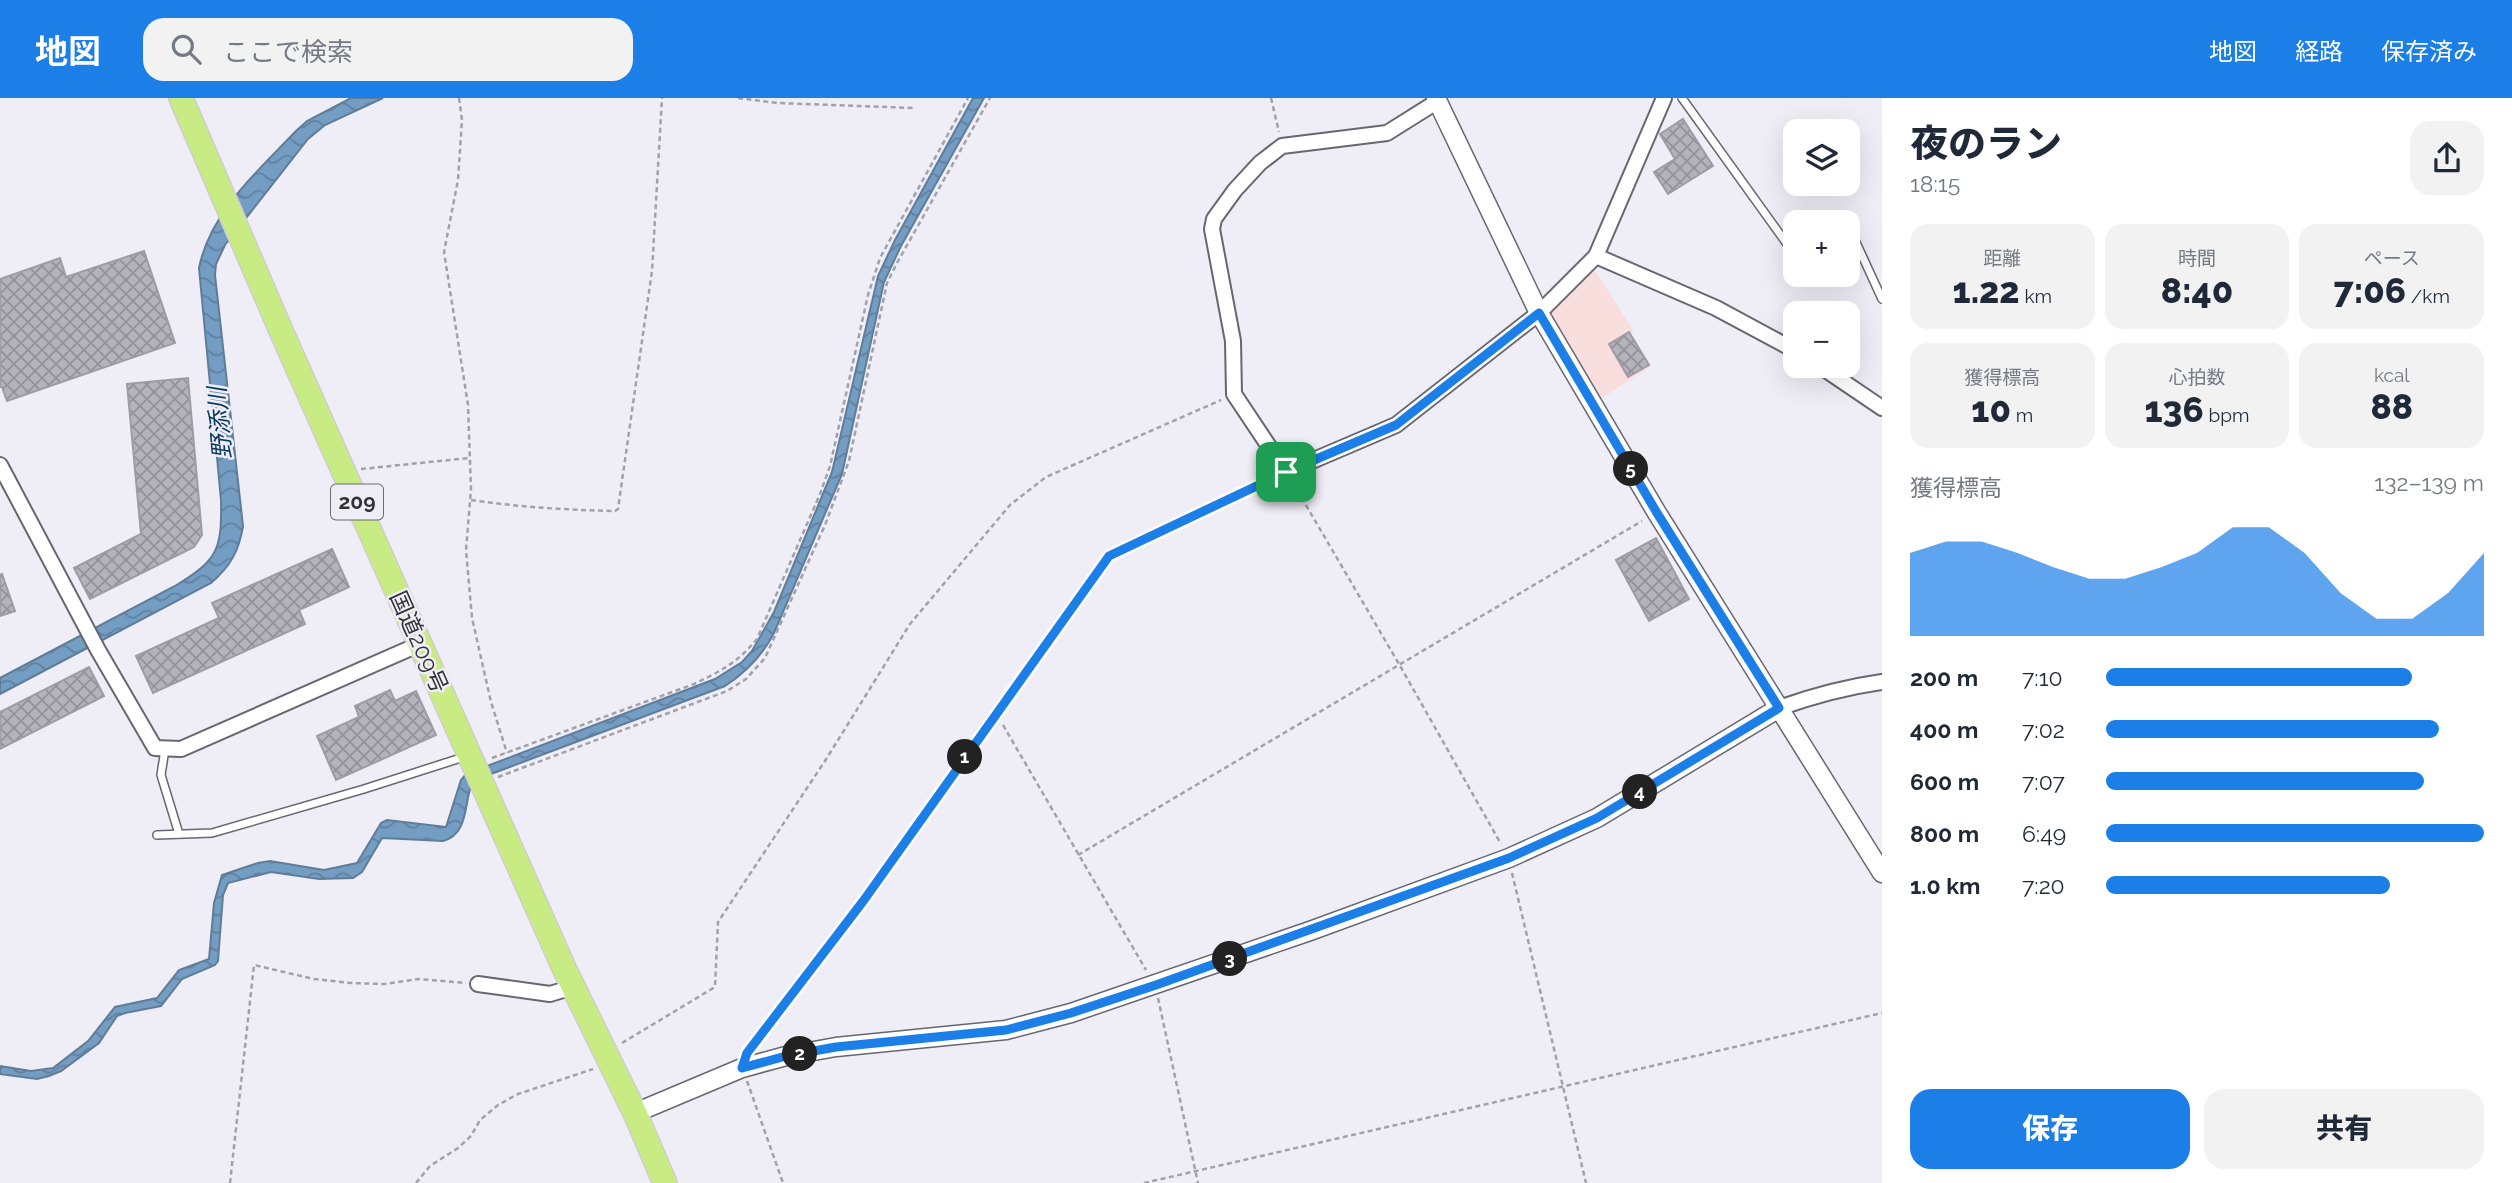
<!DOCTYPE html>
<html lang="ja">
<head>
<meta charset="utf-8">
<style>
  body { margin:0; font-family:Raleway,"Noto Sans JP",sans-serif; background:#f2f2f3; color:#1f2937; height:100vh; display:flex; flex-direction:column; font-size:26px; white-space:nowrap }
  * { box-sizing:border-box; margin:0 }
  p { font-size:23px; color:#747a83 }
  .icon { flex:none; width:38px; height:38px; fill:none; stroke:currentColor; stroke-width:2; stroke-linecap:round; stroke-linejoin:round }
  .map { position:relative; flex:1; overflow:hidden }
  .panel { display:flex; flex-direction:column; background:#fff; width:630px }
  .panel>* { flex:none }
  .controls { position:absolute; left:1783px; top:21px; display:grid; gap:14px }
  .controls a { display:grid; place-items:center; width:77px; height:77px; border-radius:14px; background:#fff; box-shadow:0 7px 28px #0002; font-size:35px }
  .pin { position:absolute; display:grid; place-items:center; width:60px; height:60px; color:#fff; margin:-30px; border-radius:14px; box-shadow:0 4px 10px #0006 }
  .km { position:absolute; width:35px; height:35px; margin:-18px; border-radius:50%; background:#222; color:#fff; font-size:19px; line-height:35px; text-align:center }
  .round { display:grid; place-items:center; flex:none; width:74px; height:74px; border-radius:21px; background:#f2f2f3 }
  .head { display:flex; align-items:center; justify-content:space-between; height:119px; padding:0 28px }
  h1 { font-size:38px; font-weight:800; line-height:52px }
  .figures { display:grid; grid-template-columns:repeat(3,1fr); gap:10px; height:119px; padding:7px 28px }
  .figures div { display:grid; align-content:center; border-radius:18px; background:#f2f2f3; text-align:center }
  .figures b { font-size:35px; font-weight:800 }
  .figures small { font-size:19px; font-weight:400 }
  .figures p { font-size:19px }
  .chart { height:196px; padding:14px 28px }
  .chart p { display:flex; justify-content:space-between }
  .chart svg { width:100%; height:126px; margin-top:7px; fill:#1c7ee7; opacity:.7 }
  .action { display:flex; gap:14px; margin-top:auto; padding:14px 28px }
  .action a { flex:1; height:80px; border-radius:21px; background:#1c7ee7; color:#fff; font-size:28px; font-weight:800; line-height:80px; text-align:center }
  .action a+a { background:#f2f2f3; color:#1f2937 }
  ul { padding:0 28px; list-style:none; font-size:23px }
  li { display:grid; grid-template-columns:112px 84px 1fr; align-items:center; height:52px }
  li i { height:18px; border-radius:9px; background:#1c7ee7 }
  header { display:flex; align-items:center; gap:42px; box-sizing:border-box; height:98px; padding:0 35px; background:#1c7ee7; color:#fff }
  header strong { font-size:33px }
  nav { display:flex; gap:38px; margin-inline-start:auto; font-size:24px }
  .search { width:490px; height:63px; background:#f2f2f3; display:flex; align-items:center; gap:18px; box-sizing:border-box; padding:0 24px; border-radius:21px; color:#747a83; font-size:26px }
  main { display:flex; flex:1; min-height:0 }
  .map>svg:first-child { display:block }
  .commercial { fill:#f9dede }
  .water { fill:url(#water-waves); stroke:#607d98; stroke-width:2 }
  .building { fill:url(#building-cross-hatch); stroke:#9d9ca4; stroke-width:2 }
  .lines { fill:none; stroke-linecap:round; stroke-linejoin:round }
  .service-casing { stroke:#68676f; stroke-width:10 }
  .minor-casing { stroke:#68676f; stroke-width:18 }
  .tertiary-casing { stroke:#68676f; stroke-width:21 }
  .trunk-casing { stroke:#cececf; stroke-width:26 }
  .path { stroke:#a2a1a8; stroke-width:2.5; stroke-dasharray:5 3.5; stroke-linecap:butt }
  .service { stroke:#fff; stroke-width:7 }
  .minor { stroke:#fff; stroke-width:14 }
  .tertiary { stroke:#fff; stroke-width:18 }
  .trunk { stroke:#c8ec83; stroke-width:23 }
  .route-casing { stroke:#fff; stroke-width:14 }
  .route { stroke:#1c7ee7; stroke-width:9 }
  .labels { text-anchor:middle; stroke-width:5; stroke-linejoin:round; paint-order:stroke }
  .shield { fill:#efeef7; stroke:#6b6a6f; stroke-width:2 }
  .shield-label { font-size:21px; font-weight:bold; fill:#323135 }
  .street-label { font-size:23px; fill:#323135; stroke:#efeef7 }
  .water-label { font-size:24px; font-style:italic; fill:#09395f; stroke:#efeef7 }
</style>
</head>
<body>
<header>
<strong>地図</strong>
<div class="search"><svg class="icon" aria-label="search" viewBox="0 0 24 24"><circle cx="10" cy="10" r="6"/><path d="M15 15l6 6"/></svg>ここで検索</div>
<nav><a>地図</a><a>経路</a><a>保存済み</a></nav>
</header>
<main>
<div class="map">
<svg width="1882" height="1085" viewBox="0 0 1882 1085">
  <defs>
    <pattern id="water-waves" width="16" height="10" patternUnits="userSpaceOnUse" patternTransform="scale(1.75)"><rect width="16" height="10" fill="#749dc3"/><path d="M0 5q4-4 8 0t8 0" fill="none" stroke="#60819f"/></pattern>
    <pattern id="building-cross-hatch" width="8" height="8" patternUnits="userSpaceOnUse" patternTransform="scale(1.75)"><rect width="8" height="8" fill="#b4b3bb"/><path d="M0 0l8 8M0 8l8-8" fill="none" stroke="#939299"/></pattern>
  </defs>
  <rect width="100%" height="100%" fill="#efeef7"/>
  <path class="commercial" d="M1595 172 1633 232 1631 235 1651 268 1599 302 1549 223 1550 214Z"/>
  <g class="water">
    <path d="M351 0H383L325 27 308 41 225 147 216 166 215 177 243 428C239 453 230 469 211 485L0 596V580L175 488C218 462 222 452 221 402L199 170C210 114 258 73 296 33L307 23Z"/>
    <path d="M973 0H984L901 148 884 184 842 376 774 535C762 558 747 574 725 588L491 676 471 688C464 708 468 736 443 743L382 740 362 774 353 780 319 781 271 774 228 785 223 797 218 863 215 867 182 881 161 908 125 915 117 918 99 945 61 973 49 978 37 981 0 976V968L31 973 53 970 88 943 115 909 157 900 179 872 209 861 214 805 222 777 258 765 270 763 324 772 357 765 381 725 387 722 446 729 461 682 466 676 715 581 742 564 752 553 774 514 832 374 878 178 895 142Z"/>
  </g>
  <g class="building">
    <path d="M1683 21 1713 68 1668 96 1654 74 1675 61 1660 36Z"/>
    <path d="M144 153 175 245 7 303 2 289H0V181L60 160 66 179Z"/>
    <path d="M1629 234 1649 267 1628 279 1609 246Z"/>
    <path d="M188 280 202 437 194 449 90 501 74 470 141 436 127 286Z"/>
    <path d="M1656 440 1689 501 1649 523 1616 462Z"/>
    <path d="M332 451 349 489 299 512 305 526 153 595 136 558 219 520 212 505Z"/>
    <path d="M2 476 15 513 0 518V477Z"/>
    <path d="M89 569 104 598 0 651V614Z"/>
    <path d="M390 592 395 603 416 593 436 637 336 682 317 638 359 619 355 608Z"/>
  </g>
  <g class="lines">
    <defs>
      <g id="service">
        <path d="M1682 0 1787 146 1796 145"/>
        <path d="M1848 140H1854L1882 201"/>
        <path d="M165 651 161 677 179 736"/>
        <path d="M157 737 212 735 364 691 467 658"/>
        <path d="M742 969 746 955 864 802 1109 458 1286 374"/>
      </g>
      <g id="minor">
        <path d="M1438 3 1387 35 1282 48 1260 65 1235 92 1214 121 1212 131 1233 243 1234 296 1286 374 1396 327 1539 215 1596 158 1664 0"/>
        <path d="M1596 158 1716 210 1796 253"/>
        <path d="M1820 268 1882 310"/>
        <path d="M0 367 98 552 155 650 181 651 420 546"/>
        <path d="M1779 610C1813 598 1846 589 1882 584"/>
        <path d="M478 886 550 896 573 889"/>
      </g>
      <g id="tertiary">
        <path d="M1436 0 1539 215 1657 415 1882 775"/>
        <path d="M635 1015 742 970 786 958 836 949 1006 932 1071 915 1310 833 1509 760 1597 720 1779 610"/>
      </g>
      <path id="trunk" d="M181 0 282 235 564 870 635 1015 665 1085"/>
    </defs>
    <use href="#service" class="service-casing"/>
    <use href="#minor" class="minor-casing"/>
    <use href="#tertiary" class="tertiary-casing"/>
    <use href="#trunk" class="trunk-casing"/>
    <g class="path">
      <path d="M459 0 462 22 458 82 444 154 468 307 471 391 466 452 472 520 491 604 507 655"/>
      <path d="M738 0 777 5 913 10"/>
      <path d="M1271 0 1279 34"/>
      <path d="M361 371 469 360"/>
      <path d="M1293 385 1399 566 1501 746"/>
      <path d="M471 402C519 409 567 412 615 413L618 411 652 173 662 0"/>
      <path d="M1003 627 1146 872"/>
      <path d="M492 660 694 586C721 573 737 565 757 541L820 396 830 368 868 197 880 160 968 0"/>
      <path d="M498 679 727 593 746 581 765 560 825 427 849 363 887 185 897 165 990 0"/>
      <path d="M1078 757 1642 423"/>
      <path d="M1512 775 1586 1085"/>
      <path d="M1158 900 1198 1085"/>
      <path d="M622 945 715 889 718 824 825 663 910 526 1010 407 1046 379 1221 302"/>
      <path d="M747 983 783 1085"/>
      <path d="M230 1085 254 867 314 881 351 885 385 886 418 881 466 885"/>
      <path d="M416 1085 430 1068 458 1050 471 1038 480 1022 498 1007 518 996 593 971"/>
      <path d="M1144 1085 1882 915"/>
    </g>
    <use href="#service" class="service"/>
    <use href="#minor" class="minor"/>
    <use href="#tertiary" class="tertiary"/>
    <use href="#trunk" class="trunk"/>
  </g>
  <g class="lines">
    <defs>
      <path id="route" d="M1539 215 1657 415 1779 610 1597 720 1509 760 1156 887 1071 915 1006 932 836 949 786 958 742 970 747 955 864 802 1109 458 1286 374 1396 327Z"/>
    </defs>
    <use href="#route" class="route-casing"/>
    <use href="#route" class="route"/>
  </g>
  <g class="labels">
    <rect class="shield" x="331" y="386.5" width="52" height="35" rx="5"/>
    <g class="shield-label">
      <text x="357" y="411">209</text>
    </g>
    <g class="street-label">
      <text transform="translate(419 544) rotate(66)" y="8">国道209号</text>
    </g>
    <g class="water-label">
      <text transform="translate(220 325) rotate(-95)" y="8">野添川</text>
    </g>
  </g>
</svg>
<div class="controls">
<a><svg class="icon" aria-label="layers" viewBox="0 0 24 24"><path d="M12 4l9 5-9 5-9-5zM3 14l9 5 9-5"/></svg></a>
<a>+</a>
<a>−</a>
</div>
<div class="pin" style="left:1286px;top:374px;background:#1e9e55"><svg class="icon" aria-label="arrive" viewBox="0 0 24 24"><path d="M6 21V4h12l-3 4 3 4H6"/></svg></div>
<b class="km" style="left:965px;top:659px">1</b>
<b class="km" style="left:800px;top:956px">2</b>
<b class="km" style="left:1230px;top:861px">3</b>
<b class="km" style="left:1640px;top:694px">4</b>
<b class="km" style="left:1631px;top:371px">5</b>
</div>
<section class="panel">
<div class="head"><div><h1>夜のラン</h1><p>18:15</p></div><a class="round"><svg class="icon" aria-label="share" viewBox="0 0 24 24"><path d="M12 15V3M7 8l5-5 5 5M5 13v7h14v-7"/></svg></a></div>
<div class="figures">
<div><p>距離</p><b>1.22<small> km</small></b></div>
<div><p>時間</p><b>8:40</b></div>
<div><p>ペース</p><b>7:06<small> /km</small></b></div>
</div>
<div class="figures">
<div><p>獲得標高</p><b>10<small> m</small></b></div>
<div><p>心拍数</p><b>136<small> bpm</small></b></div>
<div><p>kcal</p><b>88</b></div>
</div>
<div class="chart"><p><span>獲得標高</span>132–139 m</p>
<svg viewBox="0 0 160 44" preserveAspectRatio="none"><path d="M0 44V15L10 11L20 11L30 15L40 20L50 24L60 24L70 20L80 15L90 6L100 6L110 15L120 29L130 38L140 38L150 29L160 15V44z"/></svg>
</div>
<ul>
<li><b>200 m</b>7:10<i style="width:81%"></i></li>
<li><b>400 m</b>7:02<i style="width:88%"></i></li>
<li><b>600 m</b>7:07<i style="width:84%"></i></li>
<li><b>800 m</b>6:49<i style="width:100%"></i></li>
<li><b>1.0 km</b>7:20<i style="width:75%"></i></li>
</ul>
<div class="action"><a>保存</a><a>共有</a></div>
</section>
</main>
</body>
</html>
